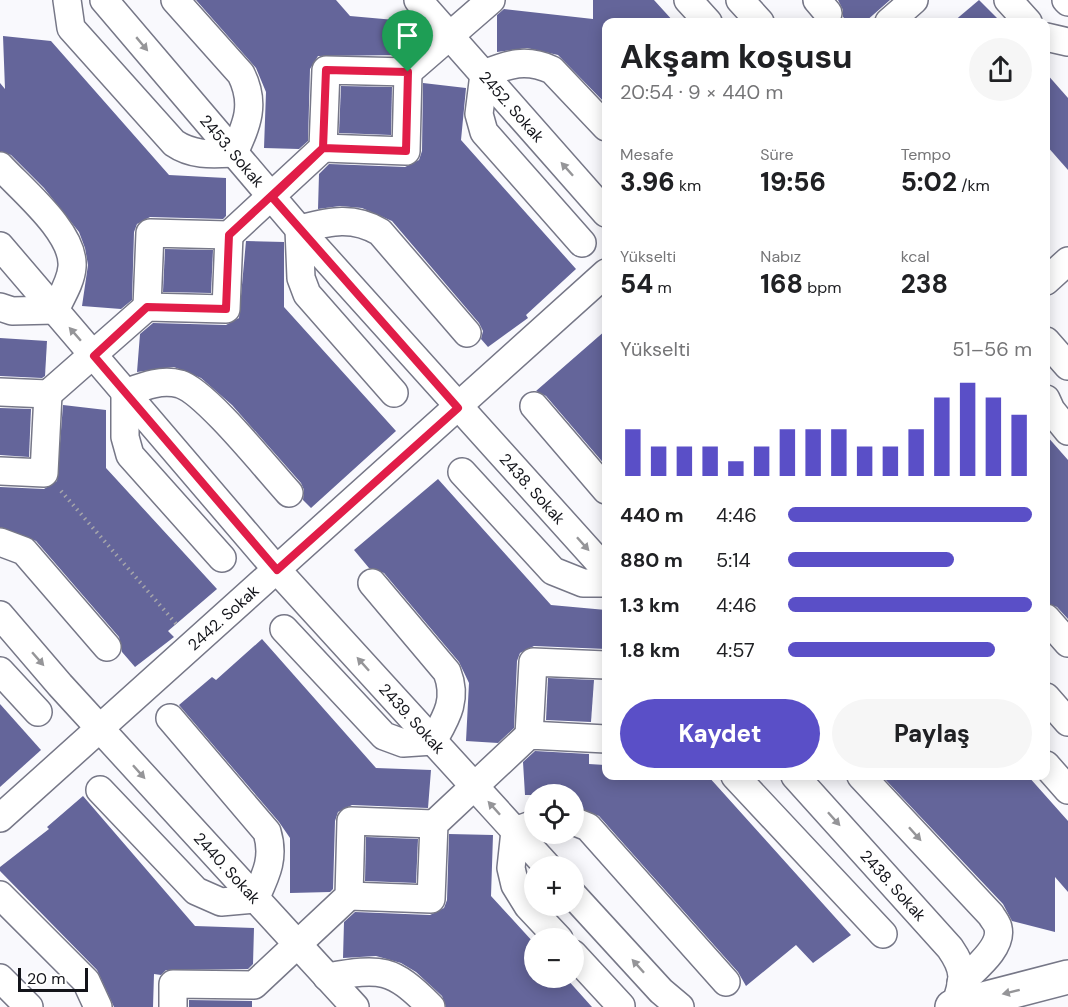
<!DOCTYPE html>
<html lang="tr">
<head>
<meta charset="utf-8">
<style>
  body { margin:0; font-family:"DM Sans",sans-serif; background:#f6f6f6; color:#202124; height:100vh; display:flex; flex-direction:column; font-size:22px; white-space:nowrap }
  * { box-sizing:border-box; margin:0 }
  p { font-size:20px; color:#757577 }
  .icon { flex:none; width:33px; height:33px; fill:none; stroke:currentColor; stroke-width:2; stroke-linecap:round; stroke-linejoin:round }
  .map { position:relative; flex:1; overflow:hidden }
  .side { position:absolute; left:602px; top:18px; width:448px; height:762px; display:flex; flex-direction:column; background:#fff; border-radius:12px; box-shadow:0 3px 15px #0003 }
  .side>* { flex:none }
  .buttons { position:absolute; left:524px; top:784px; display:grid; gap:12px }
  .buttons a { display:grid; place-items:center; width:60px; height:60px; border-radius:50%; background:#fff; box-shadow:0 3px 15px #0003; font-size:30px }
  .scale { position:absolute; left:18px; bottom:15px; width:70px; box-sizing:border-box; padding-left:6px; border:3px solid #13141a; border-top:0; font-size:16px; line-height:21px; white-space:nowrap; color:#13141a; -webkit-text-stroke:4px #fff; paint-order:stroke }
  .pin { position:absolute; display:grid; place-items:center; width:51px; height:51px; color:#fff; margin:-62px -26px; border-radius:50% 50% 50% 0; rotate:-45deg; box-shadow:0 0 6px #0007 }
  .pin .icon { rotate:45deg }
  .round { display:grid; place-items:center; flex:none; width:63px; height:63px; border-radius:32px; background:#f6f6f6 }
  .headline { display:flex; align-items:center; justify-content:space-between; height:102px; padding:0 18px }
  h1 { font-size:33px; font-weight:800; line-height:45px }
  .metrics { display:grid; grid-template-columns:repeat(3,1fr); gap:9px; height:102px; padding:6px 18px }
  .metrics div { display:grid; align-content:center }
  .metrics b { font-size:26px; font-weight:800 }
  .metrics small { font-size:16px; font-weight:400 }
  .metrics p { font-size:16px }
  .chart { height:168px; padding:12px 18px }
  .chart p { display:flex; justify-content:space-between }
  .chart svg { width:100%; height:108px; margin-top:6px; stroke:#5a4fc7; stroke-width:6 }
  .action { display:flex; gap:12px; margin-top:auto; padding:12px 18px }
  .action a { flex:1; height:69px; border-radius:36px; background:#5a4fc7; color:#fff; font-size:24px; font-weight:800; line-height:69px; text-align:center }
  .action a+a { background:#f6f6f6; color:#202124 }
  ul { padding:0 18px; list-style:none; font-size:20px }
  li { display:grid; grid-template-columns:96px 72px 1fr; align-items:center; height:45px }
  li i { height:15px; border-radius:8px; background:#5a4fc7 }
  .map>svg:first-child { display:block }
  .building { fill:#64659a }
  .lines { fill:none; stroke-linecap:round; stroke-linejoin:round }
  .minor-casing { stroke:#767787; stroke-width:30 }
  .major-casing { stroke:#767787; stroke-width:36 }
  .path { stroke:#a6a6ab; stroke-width:4; stroke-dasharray:1.5 4.5; stroke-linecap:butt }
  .minor { stroke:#fff; stroke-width:27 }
  .major { stroke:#fff; stroke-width:33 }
  .oneway { fill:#959598 }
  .route-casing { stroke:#fff; stroke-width:12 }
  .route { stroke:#e11d48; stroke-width:8 }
  .labels { text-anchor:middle; stroke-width:5; stroke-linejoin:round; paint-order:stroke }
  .street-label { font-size:16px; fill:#13141a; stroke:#fff }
</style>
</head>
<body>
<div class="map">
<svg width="1068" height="1007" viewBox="0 0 1068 1007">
  <rect width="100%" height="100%" fill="#f9f9fd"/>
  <g class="building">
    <path d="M196 0H336L350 16 406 21 404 55 318 56 310 69 308 141 299 149 264 148 266 92 256 68Z"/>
    <path d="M593 0H654L674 22H606V104L558 55 527 48 497 52V15L504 9 593 19Z"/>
    <path d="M838 0H890L865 22H849L843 17V10Z"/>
    <path d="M979 0 1001 22H953Z"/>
    <path d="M3 36 51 41 169 175 226 178V216L223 219 150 217 137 224 134 232 132 300 121 309 82 306 88 265 85 248 79 232 44 188 11 155 0 151V83L5 89Z"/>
    <path d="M1046 73 1068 98V170L1046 145Z"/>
    <path d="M423 83 466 88 461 140 576 269 526 315 528 318 488 347 481 339 483 331 479 323 392 221 362 208 340 206 318 209 319 174 329 164 405 167 419 160 422 151Z"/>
    <path d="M341 86 392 87 391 135 339 133Z"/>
    <path d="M246 241 284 242V307L396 431 311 508 303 500 304 490 301 483 232 405 201 378 174 367 137 372 140 334 153 323 226 325 239 318Z"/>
    <path d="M165 249 213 250 211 293 163 292Z"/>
    <path d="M606 330V466L546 396 536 391Z"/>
    <path d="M0 338 47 341 45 376 42 378 0 376Z"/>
    <path d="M63 405 106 410V468L217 589 168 631 174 637 135 667 122 652 119 637 36 541 0 527V487L44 489 57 481Z"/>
    <path d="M0 408 31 409 29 457 0 455Z"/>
    <path d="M1046 435 1068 460V619L1057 607 1046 603Z"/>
    <path d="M438 479 551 605 606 610V649L534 646 520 653 517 661 514 728 498 743 466 741 469 683 459 662 384 573 369 568 354 550Z"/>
    <path d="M262 639 376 768 431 770 428 808 352 805 338 812 335 821 333 889 330 892 290 893V838L279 822 179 705 212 677 216 680Z"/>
    <path d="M548 678 594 680 591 722 546 720Z"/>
    <path d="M0 704 41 750 0 787Z"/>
    <path d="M535 751 589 754V764L605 765 606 776H708L851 935 813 963 796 945 746 986 738 972 599 816 573 806V795H525L523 762Z"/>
    <path d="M882 776H1028L1068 821V892L1055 877V932L1012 921 1003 904Z"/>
    <path d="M83 796 195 926 254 928 253 964 248 969 166 970 161 975 154 974 153 1007H114L97 970 0 871V867L49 829 47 827Z"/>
    <path d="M449 834 493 835 491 896 534 943V978H566L592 1007H446L442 996 416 972 401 963 376 956 343 958 344 922 355 912 430 915 444 908 447 900Z"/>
    <path d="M366 837 418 839 416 883 365 881Z"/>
    <path d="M189 1000 252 1001V1007H189Z"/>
  </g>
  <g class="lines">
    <defs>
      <g id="minor">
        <path d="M67 0 71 28 174 143C193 156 213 154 234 153 247 124 256 104 241 74L175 0"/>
        <path id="s1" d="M104 0 299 229 606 570"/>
        <path id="s2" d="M418 0 606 213"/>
        <path d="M688 0 708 22"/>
        <path d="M740 0 760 22"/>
        <path d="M817 0 828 13"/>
        <path d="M1008 0 1028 22"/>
        <path d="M1066 0 1068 2"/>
        <path d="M889 22 914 0"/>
        <path d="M1046 37 1068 42"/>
        <path d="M323 148 406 151 408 72"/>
        <path d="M0 166C22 190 75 233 72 267 71 282 61 297 55 310L12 311 0 307"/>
        <path d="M582 243 484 132 479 114 484 74C509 64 526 58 552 70L606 127"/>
        <path id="s3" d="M0 246 277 570 548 867"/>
        <path d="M1046 281 1068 261"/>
        <path d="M147 307 150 233 229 235 323 148 326 70 408 72 491 0"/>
        <path d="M1046 341 1068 366"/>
        <path d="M0 392 48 394 147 307 226 309 229 235"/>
        <path d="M394 393 307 294 301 278 299 229C328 222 352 215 380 232L467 333"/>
        <path d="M1046 399 1051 410 1068 431"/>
        <path d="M534 406 606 490"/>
        <path d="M0 471 44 473 48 394"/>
        <path d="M462 472 553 571 583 583H606"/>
        <path d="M0 542 24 551 107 647"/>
        <path d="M222 558 130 455 125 437V393C144 386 161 379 180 384 206 392 267 469 289 493"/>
        <path id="s4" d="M0 615 60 685 355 1007"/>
        <path d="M1046 618 1068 643"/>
        <path d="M284 629 384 736 403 743 433 741C446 718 458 700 447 672L372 583"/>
        <path d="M0 671 38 712"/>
        <path d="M1046 697 1068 722"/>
        <path d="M529 735 533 662 606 665"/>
        <path d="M1046 765 1068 790"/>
        <path d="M735 776 883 934"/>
        <path id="s5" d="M795 776 950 948C966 971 964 980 955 1006"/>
        <path d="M861 776 991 915C993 919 998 924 998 928 1003 948 973 970 961 983"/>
        <path d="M100 790 196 891 221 902 255 899C266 875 275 858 267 832L170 718"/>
        <path id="s6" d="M0 818 606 273"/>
        <path d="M573 821 588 827 726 982"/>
        <path d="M534 824 515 831 511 868 515 885 528 906 559 939"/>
        <path d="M0 895 86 981 98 1007"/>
        <path d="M573 895 661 991 680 1007"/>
        <path d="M349 896 431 899 434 824 529 735 606 739"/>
        <path d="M573 954 621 1006"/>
        <path d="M327 977C382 968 391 967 431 1007"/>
        <path d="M0 978 29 1007"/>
        <path d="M173 1007V984L254 985 349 896 351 821 434 824"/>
      </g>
      <path id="major" d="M952 1007 1068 977"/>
    </defs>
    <use href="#minor" class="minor-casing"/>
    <use href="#major" class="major-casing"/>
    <path class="path" d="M61 491 178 626"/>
    <use href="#minor" class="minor"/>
    <use href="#major" class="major"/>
  </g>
  <defs><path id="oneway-solid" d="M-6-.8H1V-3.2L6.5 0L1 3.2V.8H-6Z" transform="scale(1.5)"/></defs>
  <g class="oneway">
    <use href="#oneway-solid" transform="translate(142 44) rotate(50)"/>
    <use href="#oneway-solid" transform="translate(567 169) rotate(-132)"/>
    <use href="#oneway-solid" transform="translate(75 334) rotate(-131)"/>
    <use href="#oneway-solid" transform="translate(583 544) rotate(48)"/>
    <use href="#oneway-solid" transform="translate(38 659) rotate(49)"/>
    <use href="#oneway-solid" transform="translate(363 664) rotate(-132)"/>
    <use href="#oneway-solid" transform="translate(139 772) rotate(48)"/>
    <use href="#oneway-solid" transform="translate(494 808) rotate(-132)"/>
    <use href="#oneway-solid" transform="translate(834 819) rotate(48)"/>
    <use href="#oneway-solid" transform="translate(915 834) rotate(48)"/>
    <use href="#oneway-solid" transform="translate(638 966) rotate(-132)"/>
    <use href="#oneway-solid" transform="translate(1011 992) rotate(166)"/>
  </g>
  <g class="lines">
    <defs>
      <path id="route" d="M408 72 326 70 323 148 272 197 458 408 277 570 94 356 147 307 226 309 229 235 323 148 406 151 408 72"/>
    </defs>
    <use href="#route" class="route-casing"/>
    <use href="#route" class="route"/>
  </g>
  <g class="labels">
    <g class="street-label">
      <text dy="6" stroke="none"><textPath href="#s2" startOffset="142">2452. Sokak</textPath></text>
      <text dy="6" stroke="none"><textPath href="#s1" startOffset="198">2453. Sokak</textPath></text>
      <text dy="6" stroke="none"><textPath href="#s1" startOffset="650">2438. Sokak</textPath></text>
      <text dy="6" stroke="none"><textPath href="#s6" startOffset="300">2442. Sokak</textPath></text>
      <text dy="6" stroke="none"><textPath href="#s3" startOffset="627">2439. Sokak</textPath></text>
      <text dy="6" stroke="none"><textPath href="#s4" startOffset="340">2440. Sokak</textPath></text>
      <text dy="6" stroke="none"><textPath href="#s5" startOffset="147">2438. Sokak</textPath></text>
    </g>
  </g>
</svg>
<div class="buttons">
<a><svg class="icon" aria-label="locate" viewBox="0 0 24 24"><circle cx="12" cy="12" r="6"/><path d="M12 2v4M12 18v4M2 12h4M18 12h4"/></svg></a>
<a>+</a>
<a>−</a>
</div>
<div class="scale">20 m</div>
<div class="pin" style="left:408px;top:72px;background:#1e9e55"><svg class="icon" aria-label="arrive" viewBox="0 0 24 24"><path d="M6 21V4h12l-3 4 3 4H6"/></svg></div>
<section class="side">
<div class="headline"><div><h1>Akşam koşusu</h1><p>20:54 · 9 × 440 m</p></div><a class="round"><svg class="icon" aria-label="share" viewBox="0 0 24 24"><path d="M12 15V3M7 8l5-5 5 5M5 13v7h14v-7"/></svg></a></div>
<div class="metrics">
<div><p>Mesafe</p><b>3.96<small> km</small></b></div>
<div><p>Süre</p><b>19:56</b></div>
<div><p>Tempo</p><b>5:02<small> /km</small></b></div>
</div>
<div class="metrics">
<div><p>Yükselti</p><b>54<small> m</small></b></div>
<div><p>Nabız</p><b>168<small> bpm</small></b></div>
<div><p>kcal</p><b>238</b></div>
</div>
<div class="chart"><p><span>Yükselti</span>51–56 m</p>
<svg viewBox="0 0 160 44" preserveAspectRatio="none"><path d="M5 44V25M15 44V32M25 44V32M35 44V32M45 44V38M55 44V32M65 44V25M75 44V25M85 44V25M95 44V32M105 44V32M115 44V25M125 44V12M135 44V6M145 44V12M155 44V19"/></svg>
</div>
<ul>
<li><b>440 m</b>4:46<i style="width:100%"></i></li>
<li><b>880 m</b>5:14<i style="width:68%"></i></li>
<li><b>1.3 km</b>4:46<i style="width:100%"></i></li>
<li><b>1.8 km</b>4:57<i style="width:85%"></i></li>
</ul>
<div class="action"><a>Kaydet</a><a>Paylaş</a></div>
</section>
</div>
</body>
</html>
